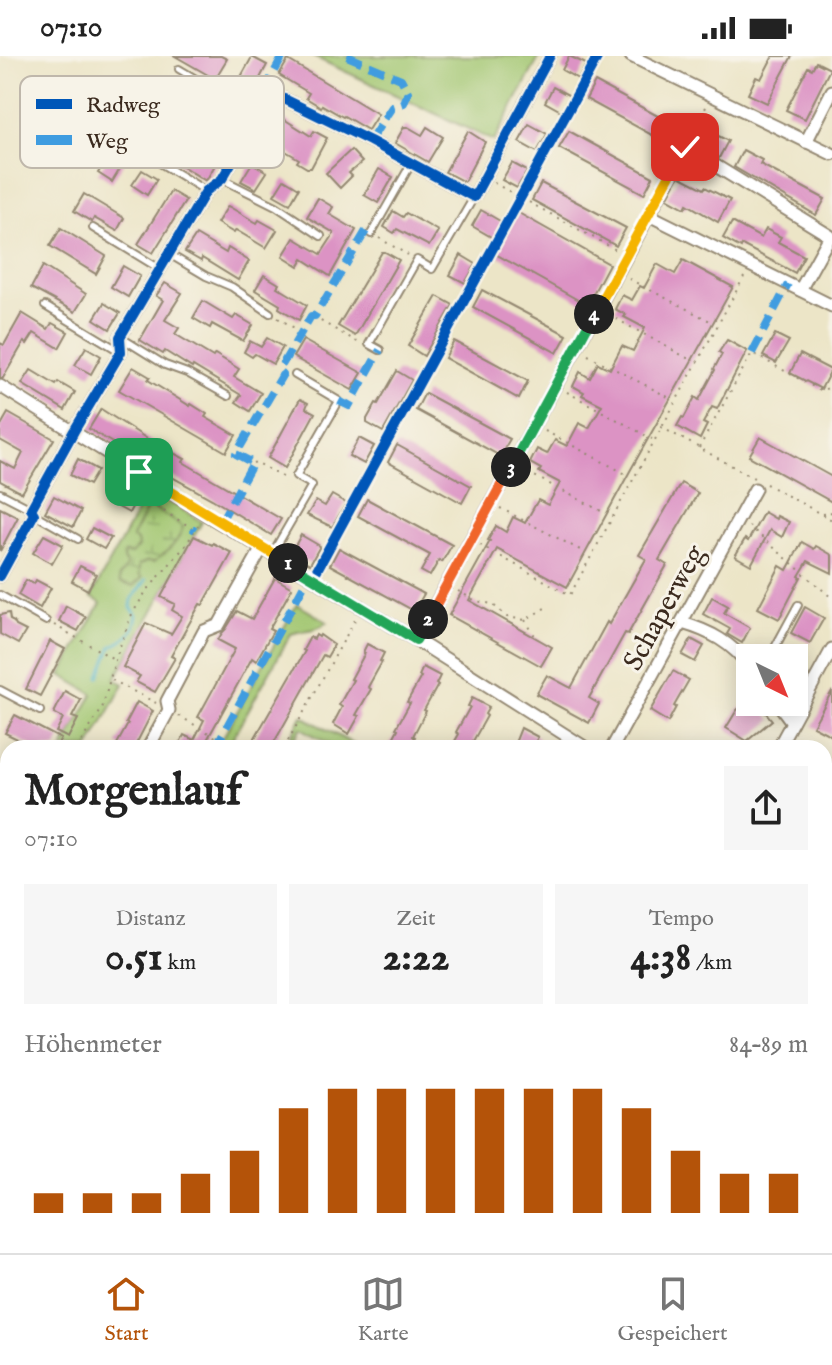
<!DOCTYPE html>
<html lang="de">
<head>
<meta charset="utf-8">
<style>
  body { margin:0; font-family:"IM FELL English",serif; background:#f6f6f6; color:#222; height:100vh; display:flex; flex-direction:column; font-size:30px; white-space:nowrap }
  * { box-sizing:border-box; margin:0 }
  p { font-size:26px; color:#767676 }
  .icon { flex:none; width:44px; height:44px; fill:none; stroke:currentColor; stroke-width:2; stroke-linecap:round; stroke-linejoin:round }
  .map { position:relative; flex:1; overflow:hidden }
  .sheet { position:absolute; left:0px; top:684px; width:832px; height:514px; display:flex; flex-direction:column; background:#fff; border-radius:24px 24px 0 0; box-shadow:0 4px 20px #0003 }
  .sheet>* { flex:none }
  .needle { width:52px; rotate:137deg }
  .controls { position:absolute; left:736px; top:588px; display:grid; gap:16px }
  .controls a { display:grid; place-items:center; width:72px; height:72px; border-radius:0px; background:#fff; box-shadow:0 4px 20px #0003; font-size:40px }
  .pin { position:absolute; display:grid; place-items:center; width:68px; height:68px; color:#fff; margin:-34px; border-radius:16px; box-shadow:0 4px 12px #0006 }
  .km { position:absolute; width:40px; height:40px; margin:-20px; border-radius:50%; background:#222; color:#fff; font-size:22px; line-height:40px; text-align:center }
  .round { display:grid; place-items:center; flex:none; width:84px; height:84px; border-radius:0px; background:#f6f6f6 }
  .head { display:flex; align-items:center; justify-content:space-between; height:136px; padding:0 24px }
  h1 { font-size:44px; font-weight:800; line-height:60px }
  .figures { display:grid; grid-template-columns:repeat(3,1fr); gap:12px; height:136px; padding:8px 24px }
  .figures div { display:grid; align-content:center; border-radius:0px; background:#f6f6f6; text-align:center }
  .figures b { font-size:40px; font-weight:800 }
  .figures small { font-size:22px; font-weight:400 }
  .figures p { font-size:22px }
  .chart { height:224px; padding:16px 24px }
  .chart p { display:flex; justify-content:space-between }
  .chart svg { width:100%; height:144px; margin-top:8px; stroke:#b45309; stroke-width:6 }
  .status { display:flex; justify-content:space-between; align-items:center; height:56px; padding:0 40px; background:#fff; direction:ltr }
  .status svg { height:22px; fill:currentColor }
  .menu { display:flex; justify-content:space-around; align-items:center; height:112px; border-top:2px solid #e0e0e0; background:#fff; font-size:22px; color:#767676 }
  .menu a { display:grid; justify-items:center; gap:4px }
  .menu .on { color:#b45309 }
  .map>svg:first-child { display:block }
  .green { fill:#a1c670; stroke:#6e7847; stroke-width:2 }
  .wetland { fill:url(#wetland-marsh); stroke:#6e7847; stroke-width:2 }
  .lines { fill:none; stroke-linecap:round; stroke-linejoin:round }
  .stream { stroke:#40adbe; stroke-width:3 }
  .building { fill:#dc93c4 }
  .service-casing { stroke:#948872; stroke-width:10 }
  .minor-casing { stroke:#948872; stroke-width:15 }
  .path { stroke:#948872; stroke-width:2; stroke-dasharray:2 6; stroke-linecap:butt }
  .service { stroke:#fff; stroke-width:6 }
  .minor { stroke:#fff; stroke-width:11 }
  .quiet { stroke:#3f9ce0; stroke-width:8; stroke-dasharray:16 8; stroke-linecap:butt }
  .cycleway-casing { stroke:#f7f3e8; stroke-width:15 }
  .cycleway { stroke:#0057b8; stroke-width:10 }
  .split-1-casing { stroke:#fff; stroke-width:16 }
  .split-2-casing { stroke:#fff; stroke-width:16 }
  .split-3-casing { stroke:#fff; stroke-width:16 }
  .split-4-casing { stroke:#fff; stroke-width:16 }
  .split-5-casing { stroke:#fff; stroke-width:16 }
  .split-1 { stroke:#f5b400; stroke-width:10 }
  .split-2 { stroke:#22a559; stroke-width:10 }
  .split-3 { stroke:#f0652b; stroke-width:10 }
  .split-4 { stroke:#22a559; stroke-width:10 }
  .split-5 { stroke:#f5b400; stroke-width:10 }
  .labels { text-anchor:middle; stroke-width:6; stroke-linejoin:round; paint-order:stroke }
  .street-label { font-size:28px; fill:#3b2a1e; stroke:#f7f3e8 }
  .key { fill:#f7f3e8; stroke:#bfb7ab; stroke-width:2 }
  .key-label { font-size:22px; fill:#3b2a1e }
</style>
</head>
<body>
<div class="status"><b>07:10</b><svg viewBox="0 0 49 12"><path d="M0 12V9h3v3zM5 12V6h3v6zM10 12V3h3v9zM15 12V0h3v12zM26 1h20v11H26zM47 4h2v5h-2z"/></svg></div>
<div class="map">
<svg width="832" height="1197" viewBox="0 0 832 1197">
  <defs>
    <pattern id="wetland-marsh" width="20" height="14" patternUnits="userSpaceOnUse" patternTransform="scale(2)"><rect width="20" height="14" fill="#a1c670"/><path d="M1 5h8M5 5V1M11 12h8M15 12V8" fill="none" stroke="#84a15b"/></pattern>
  </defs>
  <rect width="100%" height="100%" fill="#f7f3e8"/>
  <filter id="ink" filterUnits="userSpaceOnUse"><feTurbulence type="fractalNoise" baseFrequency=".0125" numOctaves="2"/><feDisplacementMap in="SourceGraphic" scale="16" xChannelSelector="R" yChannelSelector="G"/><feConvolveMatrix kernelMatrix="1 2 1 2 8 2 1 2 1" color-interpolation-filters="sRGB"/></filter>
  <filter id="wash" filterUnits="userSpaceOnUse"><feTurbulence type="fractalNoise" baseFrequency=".006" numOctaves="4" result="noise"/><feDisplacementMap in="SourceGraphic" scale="32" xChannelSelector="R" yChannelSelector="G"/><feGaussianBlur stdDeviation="1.8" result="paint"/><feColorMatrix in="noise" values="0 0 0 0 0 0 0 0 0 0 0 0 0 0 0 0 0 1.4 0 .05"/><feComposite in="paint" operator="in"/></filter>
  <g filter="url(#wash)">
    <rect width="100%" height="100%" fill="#ece5c7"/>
    <g class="green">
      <path d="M312 0H540L494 85Z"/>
      <path d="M149 433 202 466 115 623 124 628 89 692H63L93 638 61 619 101 547 91 541Z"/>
      <path d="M297 548 327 566C316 576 304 573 291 578L227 692H217Z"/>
      <path d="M302 660 360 692H336L301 672 294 684 290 682Z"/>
    </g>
    <path class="wetland" d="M149 449 183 471C179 486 167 496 154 506L148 505 139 509V519L142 522 133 530 120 527 119 521 127 510 123 503 124 497 131 498 138 491 137 485 132 481Z"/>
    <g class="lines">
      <path class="stream" d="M99 621 112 590C128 583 135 576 137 559L131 551 132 543 146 524"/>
    </g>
    <g id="blocks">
      <g class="building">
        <path d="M175 0H221L227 3 215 23Z"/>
        <path d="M569 0 586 8 578 23 562 14Z"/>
        <path d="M773 0H792L767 47 748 38 756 21 761 23Z"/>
        <path d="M252 1 267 9 247 47 232 37Z"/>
        <path d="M288 4 378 58 368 74 344 60 343 61 322 49 321 51 306 42 309 37 279 19Z"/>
        <path d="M816 6 830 13 805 63 786 54 808 11 812 13Z"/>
        <path d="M595 26 680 72 670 89 586 43Z"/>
        <path d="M553 31 570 40 561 55 545 46Z"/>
        <path d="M279 60 311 80 314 75 327 82 311 112H307L297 106 299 103 265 83Z"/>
        <path d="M124 61 145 74 150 66 216 107 206 125 131 78 128 83 116 75Z"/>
        <path d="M529 68 547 78 537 96 519 86Z"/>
        <path d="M404 71H408L422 79 427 71 443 81 428 106 395 87Z"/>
        <path d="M468 75 485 86 464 126 445 116Z"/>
        <path d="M569 75 653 121 644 138 559 92Z"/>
        <path d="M709 75 728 85 719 102 700 90Z"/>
        <path d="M351 94 362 106 349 117 352 120 340 132 326 117Z"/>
        <path d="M743 94 762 104 760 108 825 143 816 159 734 111Z"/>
        <path d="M112 95 126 103 112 126 98 117Z"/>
        <path d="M252 107 267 116 256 133 241 125Z"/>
        <path d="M512 107 527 115 517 132 502 124Z"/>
        <path d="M379 113 393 121 378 147 364 139Z"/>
        <path d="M142 114 157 123 147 139 132 129Z"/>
        <path d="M679 120 704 133 705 131 730 144 718 166 687 148 685 152 667 142Z"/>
        <path d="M284 123 299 132 290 148 274 139Z"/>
        <path d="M541 127 626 172 616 190 532 144Z"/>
        <path d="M171 135 186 144 153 197 138 188Z"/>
        <path d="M84 138 124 162 117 175 94 162 92 166 74 155Z"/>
        <path d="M318 142 333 151 329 158 356 174 330 220 303 203 299 210 283 200 294 182 321 198 332 181 334 177 307 161Z"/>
        <path d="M228 150 257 167 259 164 277 174 266 192 236 174 234 177 217 167Z"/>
        <path d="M481 154 507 169 515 155 609 208 587 249 492 196 498 185 472 170Z"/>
        <path d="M393 155 403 161 406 157 438 175 429 190 397 173 394 177 384 171Z"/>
        <path d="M732 166 761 182 766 173 781 181 778 186 804 200 795 217 742 189 741 192 723 182Z"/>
        <path d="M61 172 106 200 96 218 50 190Z"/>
        <path d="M196 179 226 197 228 192 249 205 238 224 202 202 201 205 185 196Z"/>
        <path d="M382 196H385L399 204 355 280 338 270Z"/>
        <path d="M461 199 476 208 465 227 450 219Z"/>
        <path d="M683 204 733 231 630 415 567 531 497 493 469 544 552 591 541 610 449 559 490 485 488 484 496 470 506 476 513 461 525 467 538 444 548 449 560 427 539 416 541 413 530 407 537 393 547 398 555 384 567 390 579 367 589 372 602 349 582 339 584 336 573 330 580 316 590 322 598 307 610 313 622 290 633 295 645 272 624 261 626 259 615 253 622 239 632 244 640 230 644 232 657 208 675 218Z"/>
        <path d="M43 210 86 238 75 256 31 232Z"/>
        <path d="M123 210 140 220 128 241 111 231Z"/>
        <path d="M264 219 279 228 277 231 307 249 299 264 279 252 280 249 255 234Z"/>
        <path d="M165 227 182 237 165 264 179 272 175 278 213 301 215 298 239 313 234 321 261 337 250 355 236 346 241 339 193 310 192 312 165 295 163 298 140 284 163 244 156 240Z"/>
        <path d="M482 234 567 279 557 297 473 251Z"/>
        <path d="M437 240 453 249 424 300 408 290Z"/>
        <path d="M203 245 233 263 236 259 253 269 243 285 212 268 210 272 193 262Z"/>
        <path d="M104 247 120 257 110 273 94 263Z"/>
        <path d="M22 257 48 273 52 267 68 276 59 292 34 277 27 288 24 286 3 322H0V287L4 289Z"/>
        <path d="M775 278 789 285 776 307 763 300Z"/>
        <path d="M267 282 283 291 273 308 255 298 252 301 244 296 250 285 261 291Z"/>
        <path d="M303 284 362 317 352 334 293 301Z"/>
        <path d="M727 284 747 295 717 353 712 351 703 367 707 369 700 383 677 370 682 361 684 362 695 341 699 344 715 314 714 313 722 298 719 296Z"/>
        <path d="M454 285 528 325 519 343 445 302Z"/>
        <path d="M86 291 101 300 91 318 75 309Z"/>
        <path d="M800 298 831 314 821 333 790 317Z"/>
        <path d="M133 311 150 321 148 324 190 350 191 348 207 358 205 361 236 379 226 396 119 334Z"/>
        <path d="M31 314 56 329 58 326 75 336 65 354 22 328Z"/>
        <path d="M397 315 412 324 383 376 367 367V363L376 347 378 348Z"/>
        <path d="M425 337 510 383 500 400 416 354Z"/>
        <path d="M300 343 308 347 306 352 315 357 285 412 268 402Z"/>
        <path d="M101 353 152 386 185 403 183 406 212 423 281 463 271 479 212 443 141 404 89 373Z"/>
        <path d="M8 357 54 383 22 437 0 425V405L15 413 23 397 0 384V371Z"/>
        <path d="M760 381 832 421V446L749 400Z"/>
        <path d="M359 382 374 390 364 408 349 400Z"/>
        <path d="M397 389 471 430 462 447 388 406Z"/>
        <path d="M78 403 98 414 89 429 70 419Z"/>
        <path d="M681 427 698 437 659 504 667 509 628 578 625 577 589 642 599 648 589 667 536 638 547 619 571 632 607 566 609 568 646 503 639 499Z"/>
        <path d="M120 430 138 440 129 457 111 447Z"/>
        <path d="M332 439 346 447 332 471 307 459 316 445 325 450Z"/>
        <path d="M54 440 81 455 73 471 45 456Z"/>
        <path d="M367 443 452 489 442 506 439 504 430 520 421 515 430 499 358 460Z"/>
        <path d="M0 452 18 461 0 495Z"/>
        <path d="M764 456 776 463 777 460 789 466 782 481 770 474 751 509 735 500 745 483 748 485Z"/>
        <path d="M92 472 111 482 104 493 86 483Z"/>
        <path d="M44 479 63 489 52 508 33 497Z"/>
        <path d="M301 479 320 490 310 508 291 497Z"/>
        <path d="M194 480 212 489 213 487 232 497 203 549 200 548 171 600 175 602 155 636 136 626 140 620 123 611 146 567 171 578 182 560 172 554 175 548 161 541Z"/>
        <path d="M802 486 814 493 816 490 832 499V517L808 505 799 520 801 521 779 563 758 552 780 510 787 514Z"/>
        <path d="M339 492 424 538 414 555 330 509Z"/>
        <path d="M80 510 96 518 88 534 72 525Z"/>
        <path d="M275 522 292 532 269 573 273 575 256 605 252 602 207 684 210 686 208 692H177L184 679 194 684 204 664 198 661 235 593 218 584 222 577 226 573 237 555 252 563Z"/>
        <path d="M26 524 34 528 36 524 51 532 40 552 18 539Z"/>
        <path d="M712 541 728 550 724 557 750 572 742 587 727 578 730 573 703 558Z"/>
        <path d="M66 550 86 561 78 575 59 565Z"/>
        <path d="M805 551 824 562 810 587 791 577Z"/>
        <path d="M9 557 10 564 14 566 16 570 26 575 18 588 0 578V559Z"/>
        <path d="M316 579 319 581 320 579 334 589 327 601 323 599 271 692H249L305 595 303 594 310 581 314 583Z"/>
        <path d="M691 583 704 590 695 606 682 599Z"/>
        <path d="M50 585 65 593 40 640 26 633Z"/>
        <path d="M367 588 384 597 380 605 382 606 368 631 371 633 356 659 359 660 349 678 333 668 342 651 339 649 353 624 351 623 365 597 363 596Z"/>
        <path d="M423 611 440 620 436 628 438 629 424 654 426 655 413 680 415 681 409 692H388L398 673 396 672 410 647 407 646 421 621 419 620Z"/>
        <path d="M673 615 689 624 674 650 676 651 668 666 650 655Z"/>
        <path d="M65 635 81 644 72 661 78 663 68 682 56 676 63 662 54 657Z"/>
        <path d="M832 635V680L813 670Z"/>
        <path d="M472 642 489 651 485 658 487 660 473 685 486 692H451L459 678 456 676 470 651 468 650Z"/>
        <path d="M137 646 153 655 134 692H124L117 688 128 668 126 667Z"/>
        <path d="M748 646H757L772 664 747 685 726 672 737 654Z"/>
        <path d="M15 659 61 683 56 692H36L5 677Z"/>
        <path d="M521 672 538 681 532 692H513Z"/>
      </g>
    </g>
  </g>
  <g filter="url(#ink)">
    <use href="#blocks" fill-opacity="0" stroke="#948872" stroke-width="2"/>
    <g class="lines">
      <defs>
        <g id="service">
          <path d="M179 13 258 60"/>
          <path d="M132 90 206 135"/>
          <path d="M222 123 276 150 321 180"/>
          <path d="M93 172 160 213"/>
          <path d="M371 178 411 108"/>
          <path d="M169 198 206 220 232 231 270 257"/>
          <path d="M45 250 121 296"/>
          <path d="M120 281 165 309 187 317 228 340"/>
          <path d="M380 294 369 288 417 204 432 213 474 141"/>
          <path d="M0 437 31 453"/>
          <path d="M34 458 78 483"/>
          <path d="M272 498 312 429 296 420 339 345 295 319"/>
          <path d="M0 539 46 565"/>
          <path d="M764 602 773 595 798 549"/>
          <path d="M0 634 40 655"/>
        </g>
        <g id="minor">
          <path d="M631 0 832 98"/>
          <path d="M806 86 832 35"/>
          <path d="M649 159 685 91 830 180 800 234"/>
          <path d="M0 330 205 458 416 584 586 692"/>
          <path d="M0 520 34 458 31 453 74 375 121 296 120 281 206 135 222 123 272 37 370 85 474 141 550 0"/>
          <path d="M682 567C710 575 732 587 750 611"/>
          <path d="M416 584 649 159 832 250"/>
          <path d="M777 646 792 666"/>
          <path d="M148 692 169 654 167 645 204 575 219 569 262 492"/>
          <path d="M612 692 755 433"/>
          <path d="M778 692 832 593"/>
          <path d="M0 745 8 746"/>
          <path d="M0 832 8 833"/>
          <path d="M0 845 8 846"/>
          <path d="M824 861 832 847"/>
          <path d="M824 879 832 883"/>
          <path d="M824 991 832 992"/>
          <path d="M511 1190 514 1197"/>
          <path d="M819 1190 823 1197"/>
        </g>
      </defs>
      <use href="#service" class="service-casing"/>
      <use href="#minor" class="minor-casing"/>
      <g class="path">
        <path d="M690 81 706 51"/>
        <path d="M494 127 618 195"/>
        <path d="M379 182 408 199"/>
        <path d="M629 223 710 265"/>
        <path d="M609 259 689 303"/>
        <path d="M315 260 317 263 361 288"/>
        <path d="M278 262 301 276"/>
        <path d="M588 299 668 341"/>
        <path d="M567 336 652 383"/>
        <path d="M661 371 754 422"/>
        <path d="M545 375 626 418"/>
        <path d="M699 392 752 297 821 335 832 330"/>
        <path d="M253 407 256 406 286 423"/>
        <path d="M521 413 605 457"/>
        <path d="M766 428 832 464"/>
        <path d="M150 447 192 472"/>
        <path d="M500 452 584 496"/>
        <path d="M822 458 832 456"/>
        <path d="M749 470 832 542"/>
        <path d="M480 489 570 539 744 221"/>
        <path d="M458 535 476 545 492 548 507 561 525 564 545 552"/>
        <path d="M525 564 534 578 533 580"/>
        <path d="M54 569 114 603"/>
        <path d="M112 624 156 647"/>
        <path d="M179 660 219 683"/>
        <path d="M77 692 102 653 115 604 131 560 145 537 186 489 198 469"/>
        <path d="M284 692 355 564"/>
        <path d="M585 1190 589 1197"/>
        <path d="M554 1197 570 1190"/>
        <path d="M593 1197 609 1190"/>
      </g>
      <use href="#service" class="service"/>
      <use href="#minor" class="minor"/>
      <g class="quiet">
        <path d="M347 0 401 23 408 36 404 47 392 51 370 85"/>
        <path d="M272 37 269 26 283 0"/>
        <path d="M752 297 788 228"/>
        <path d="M339 345 349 350 380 294"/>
        <path d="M220 467 253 407 236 398 283 318 279 314 311 260H315L366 175 371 178"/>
        <path d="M192 472 195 474"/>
        <path d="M215 692 309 520"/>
        <path d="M0 851 8 853"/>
        <path d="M824 1006 832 1008"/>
      </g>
      <defs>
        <g id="cycleway">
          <path d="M0 520 34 458 31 453 74 375 121 296 120 281 206 135 222 123 272 37 370 85 474 141 550 0"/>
          <path d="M313 521 598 0"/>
        </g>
      </defs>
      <use href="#cycleway" class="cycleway-casing"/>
      <use href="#cycleway" class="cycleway"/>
    </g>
  </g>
  <g class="lines" filter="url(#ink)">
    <defs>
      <path id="split-1" d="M139 416 288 507"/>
      <path id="split-2" d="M288 507 416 584 428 563"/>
      <path id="split-3" d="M428 563 511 411"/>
      <path id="split-4" d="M511 411 594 258"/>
      <path id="split-5" d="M594 258 685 91"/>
    </defs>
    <use href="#split-1" class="split-1-casing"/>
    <use href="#split-2" class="split-2-casing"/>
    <use href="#split-3" class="split-3-casing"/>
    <use href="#split-4" class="split-4-casing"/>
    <use href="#split-5" class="split-5-casing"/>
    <use href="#split-1" class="split-1"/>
    <use href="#split-2" class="split-2"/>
    <use href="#split-3" class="split-3"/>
    <use href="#split-4" class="split-4"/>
    <use href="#split-5" class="split-5"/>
  </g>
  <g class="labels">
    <g class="street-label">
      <text transform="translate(663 551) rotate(-61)" y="10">Schaperweg</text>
    </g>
  </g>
  <rect x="20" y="20" width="264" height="92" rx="12" class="key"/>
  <rect x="36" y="43" width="36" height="10" fill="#0057b8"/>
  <rect x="36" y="79" width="36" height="10" fill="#3f9ce0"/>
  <g class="key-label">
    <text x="86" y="56">Radweg</text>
    <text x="86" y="92">Weg</text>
  </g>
</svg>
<div class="controls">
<a><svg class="needle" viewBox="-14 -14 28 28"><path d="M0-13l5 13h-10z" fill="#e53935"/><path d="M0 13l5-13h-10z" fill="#767676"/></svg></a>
</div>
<div class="pin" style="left:139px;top:416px;background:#1e9e55"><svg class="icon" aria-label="arrive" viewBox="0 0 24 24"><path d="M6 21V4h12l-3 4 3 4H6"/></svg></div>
<div class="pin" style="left:685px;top:91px;background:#d93025"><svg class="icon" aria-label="check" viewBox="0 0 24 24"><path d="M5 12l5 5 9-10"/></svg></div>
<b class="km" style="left:288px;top:507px">1</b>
<b class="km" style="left:428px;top:563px">2</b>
<b class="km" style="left:511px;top:411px">3</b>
<b class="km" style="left:594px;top:258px">4</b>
<section class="sheet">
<div class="head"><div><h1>Morgenlauf</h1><p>07:10</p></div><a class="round"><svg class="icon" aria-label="share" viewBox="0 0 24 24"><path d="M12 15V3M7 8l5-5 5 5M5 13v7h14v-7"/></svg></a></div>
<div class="figures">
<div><p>Distanz</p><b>0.51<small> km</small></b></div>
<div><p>Zeit</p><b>2:22</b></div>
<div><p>Tempo</p><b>4:38<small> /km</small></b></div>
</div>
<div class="chart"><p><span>Höhenmeter</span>84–89 m</p>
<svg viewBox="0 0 160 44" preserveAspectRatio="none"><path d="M5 44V38M15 44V38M25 44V38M35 44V32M45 44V25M55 44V12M65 44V6M75 44V6M85 44V6M95 44V6M105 44V6M115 44V6M125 44V12M135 44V25M145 44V32M155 44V32"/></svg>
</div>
</section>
</div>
<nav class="menu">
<a class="on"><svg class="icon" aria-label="home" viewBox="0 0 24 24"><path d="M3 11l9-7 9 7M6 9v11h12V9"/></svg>Start</a>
<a><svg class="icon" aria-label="map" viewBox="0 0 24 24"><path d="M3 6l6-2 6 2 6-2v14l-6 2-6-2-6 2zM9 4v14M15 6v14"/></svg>Karte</a>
<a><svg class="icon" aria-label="saved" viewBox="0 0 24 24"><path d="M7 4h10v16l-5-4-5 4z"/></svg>Gespeichert</a>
</nav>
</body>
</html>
